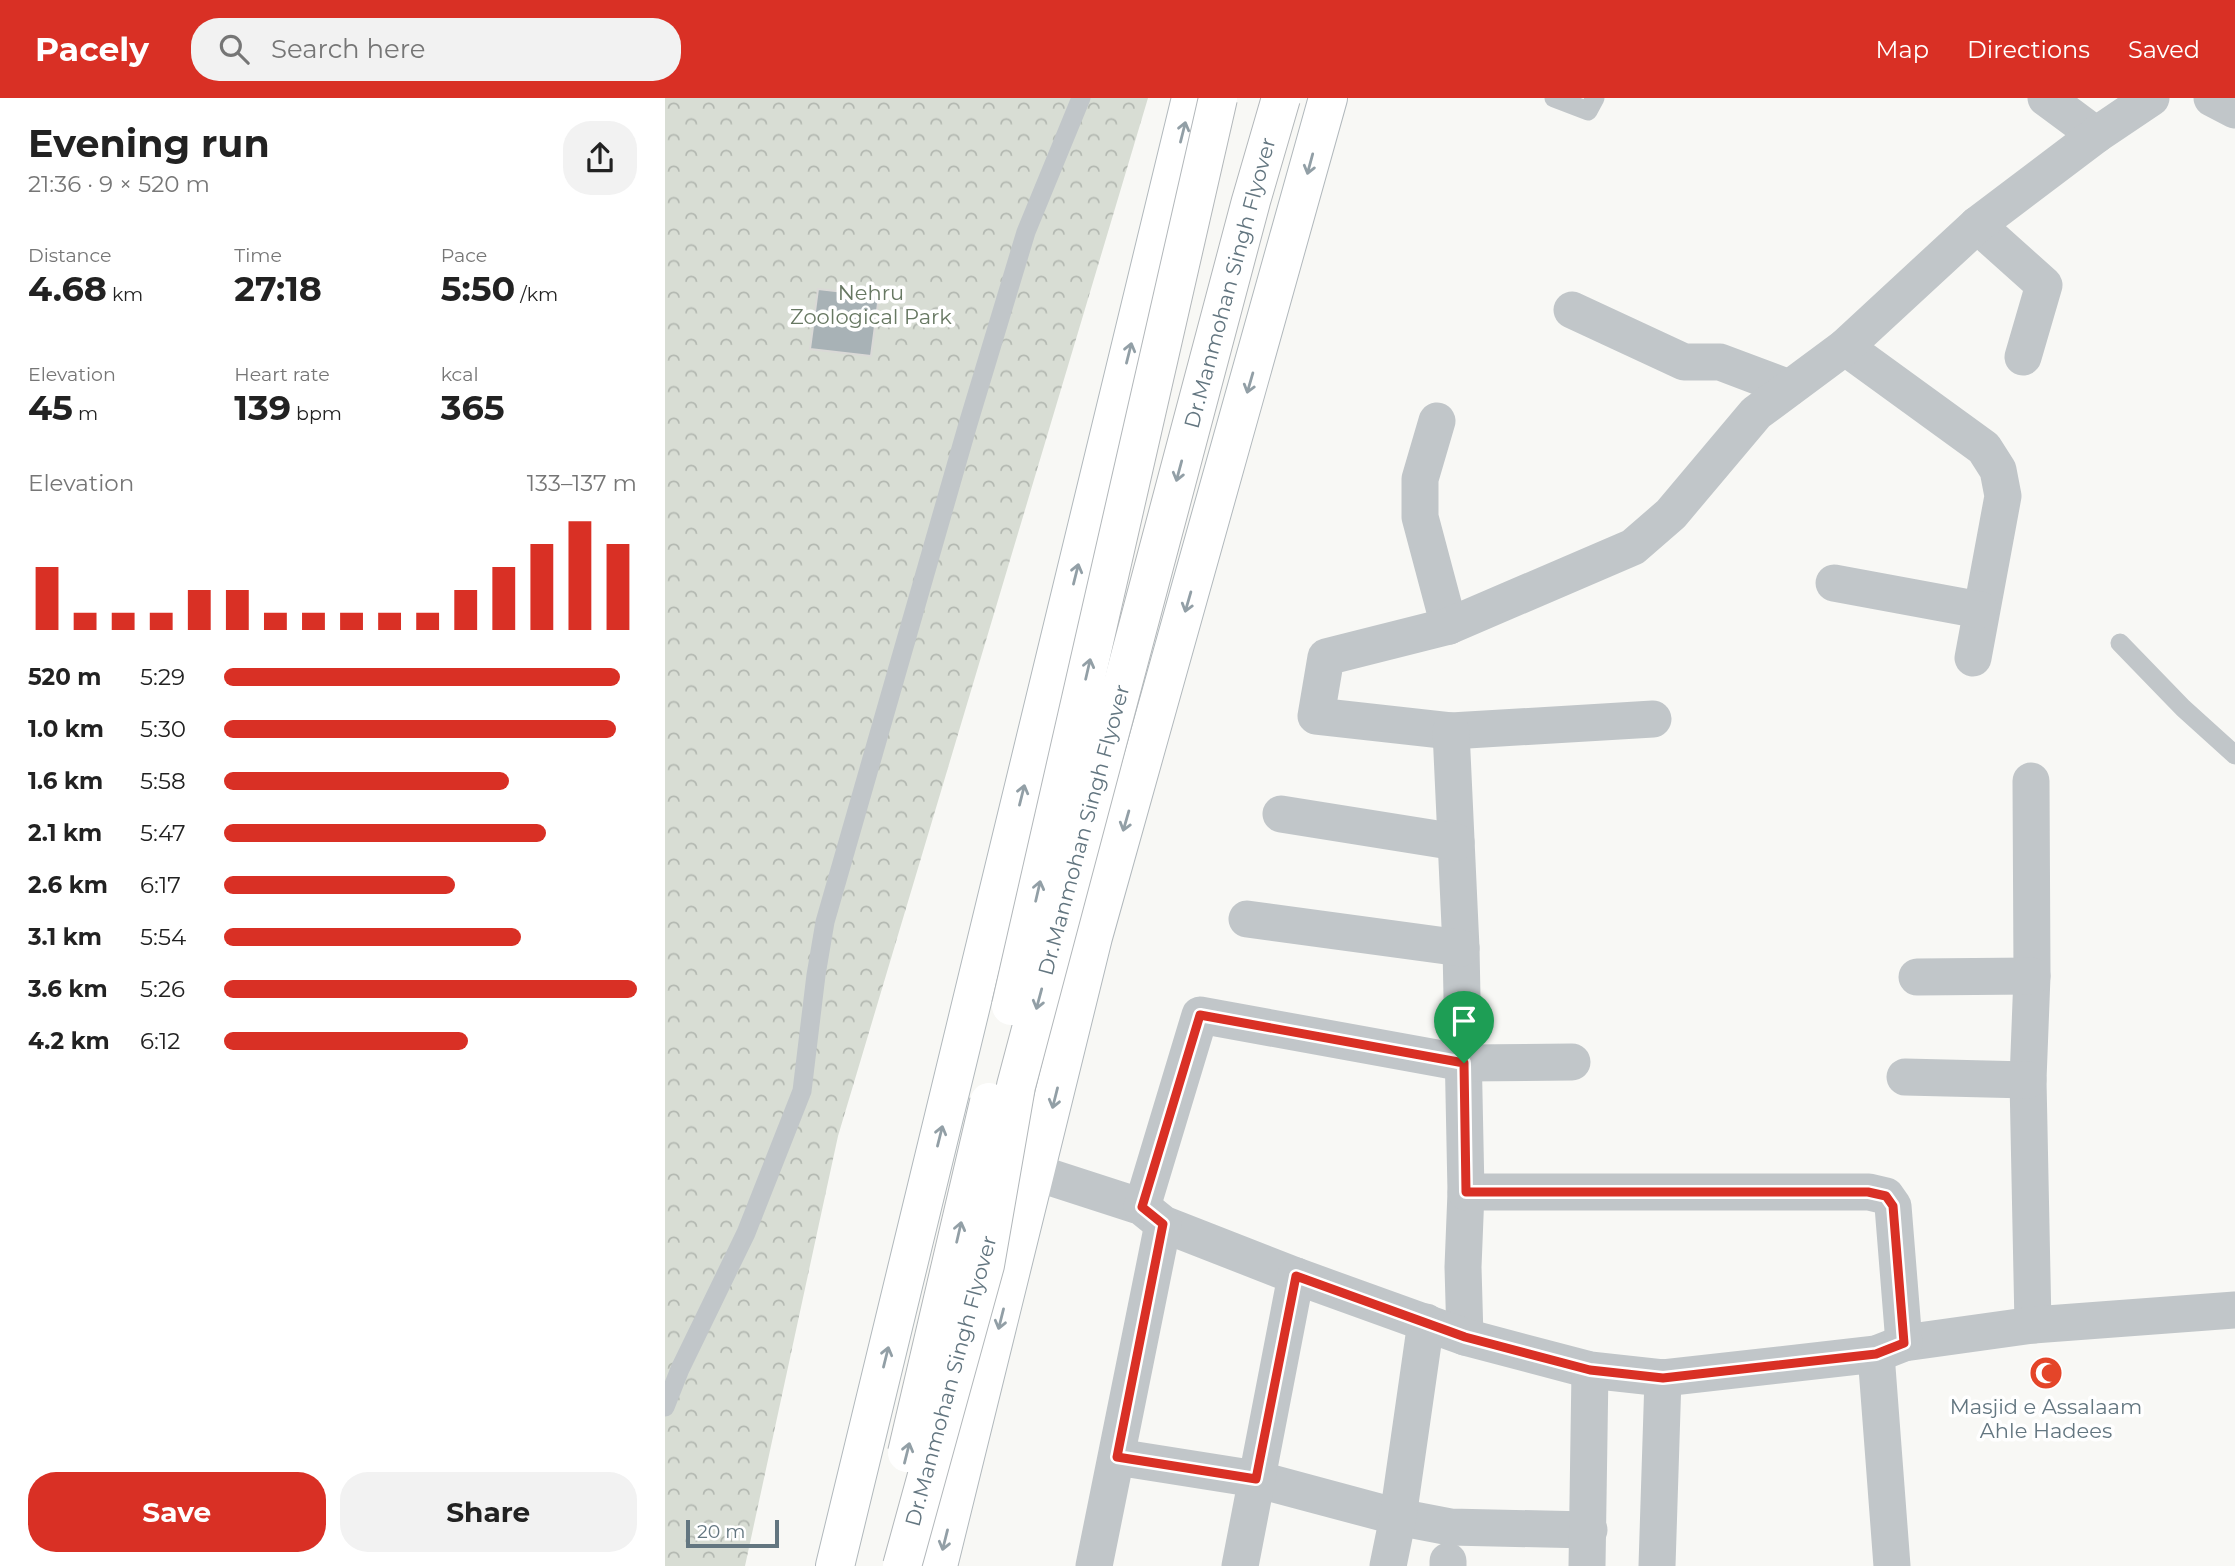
<!DOCTYPE html>
<html lang="en">
<head>
<meta charset="utf-8">
<style>
  body { margin:0; font-family:Montserrat,sans-serif; background:#f2f2f2; color:#222; height:100vh; display:flex; flex-direction:column; font-size:26px; white-space:nowrap }
  * { box-sizing:border-box; margin:0 }
  p { font-size:23px; color:#767676 }
  .icon { flex:none; width:38px; height:38px; fill:none; stroke:currentColor; stroke-width:2; stroke-linecap:round; stroke-linejoin:round }
  .map { position:relative; flex:1; overflow:hidden }
  .panel { display:flex; flex-direction:column; background:#fff; width:665px }
  .panel>* { flex:none }
  .scale { position:absolute; left:21px; bottom:18px; width:93px; box-sizing:border-box; padding-left:7px; border:4px solid #637680; border-top:0; font-size:19px; line-height:24px; white-space:nowrap; color:#637680; -webkit-text-stroke:5px #fff; paint-order:stroke }
  .pin { position:absolute; display:grid; place-items:center; width:60px; height:60px; color:#fff; margin:-72px -30px; border-radius:50% 50% 50% 0; rotate:-45deg; box-shadow:0 0 7px #0007 }
  .pin .icon { rotate:45deg }
  .round { display:grid; place-items:center; flex:none; width:74px; height:74px; border-radius:28px; background:#f2f2f2 }
  .head { display:flex; align-items:center; justify-content:space-between; height:119px; padding:0 28px }
  h1 { font-size:38px; font-weight:700; line-height:52px }
  .metrics { display:grid; grid-template-columns:repeat(3,1fr); gap:10px; height:119px; padding:7px 28px }
  .metrics div { display:grid; align-content:center }
  .metrics b { font-size:35px; font-weight:700 }
  .metrics small { font-size:19px; font-weight:400 }
  .metrics p { font-size:19px }
  .chart { height:196px; padding:14px 28px }
  .chart p { display:flex; justify-content:space-between }
  .chart svg { width:100%; height:126px; margin-top:7px; stroke:#d93025; stroke-width:6 }
  .button { display:flex; gap:14px; margin-top:auto; padding:14px 28px }
  .button a { flex:1; height:80px; border-radius:28px; background:#d93025; color:#fff; font-size:28px; font-weight:700; line-height:80px; text-align:center }
  .button a+a { background:#f2f2f2; color:#222 }
  ul { padding:0 28px; list-style:none; font-size:23px }
  li { display:grid; grid-template-columns:112px 84px 1fr; align-items:center; height:52px }
  li i { height:18px; border-radius:9px; background:#d93025 }
  header { display:flex; align-items:center; gap:42px; box-sizing:border-box; height:98px; padding:0 35px; background:#d93025; color:#fff }
  header strong { font-size:33px }
  nav { display:flex; gap:38px; margin-inline-start:auto; font-size:24px }
  .search { width:490px; height:63px; background:#f2f2f2; display:flex; align-items:center; gap:18px; box-sizing:border-box; padding:0 24px; border-radius:28px; color:#767676; font-size:26px }
  main { display:flex; flex:1; min-height:0 }
  .map>svg:first-child { display:block }
  .park { fill:url(#park-crowns) }
  .building { fill:#a8b2b6; stroke:#dad9d7; stroke-width:2 }
  .lines { fill:none; stroke-linecap:round; stroke-linejoin:round }
  .secondary-casing { stroke:#b1b8bc; stroke-width:40 }
  .service { stroke:#c1c6c9; stroke-width:19 }
  .minor { stroke:#c1c6c9; stroke-width:37 }
  .secondary { stroke:#fff; stroke-width:38 }
  .trunk-bridge-casing { stroke:#b2b7ba; stroke-width:40; stroke-linecap:butt }
  .trunk-bridge { stroke:#fff; stroke-width:38 }
  .oneway { stroke:#929fa6 }
  .route-casing { stroke:#fff; stroke-width:14 }
  .route { stroke:#d93025; stroke-width:9 }
  .labels { text-anchor:middle; stroke-width:7; stroke-linejoin:round; paint-order:stroke }
  .street-label { font-size:21px; fill:#637680; stroke:#fff }
  .park-label { font-size:21px; fill:#677862; stroke:#fff }
  .poi-label { font-size:21px; fill:#637680; stroke:#fff }
</style>
</head>
<body>
<header>
<strong>Pacely</strong>
<div class="search"><svg class="icon" aria-label="search" viewBox="0 0 24 24"><circle cx="10" cy="10" r="6"/><path d="M15 15l6 6"/></svg>Search here</div>
<nav><a>Map</a><a>Directions</a><a>Saved</a></nav>
</header>
<main>
<section class="panel">
<div class="head"><div><h1>Evening run</h1><p>21:36 · 9 × 520 m</p></div><a class="round"><svg class="icon" aria-label="share" viewBox="0 0 24 24"><path d="M12 15V3M7 8l5-5 5 5M5 13v7h14v-7"/></svg></a></div>
<div class="metrics">
<div><p>Distance</p><b>4.68<small> km</small></b></div>
<div><p>Time</p><b>27:18</b></div>
<div><p>Pace</p><b>5:50<small> /km</small></b></div>
</div>
<div class="metrics">
<div><p>Elevation</p><b>45<small> m</small></b></div>
<div><p>Heart rate</p><b>139<small> bpm</small></b></div>
<div><p>kcal</p><b>365</b></div>
</div>
<div class="chart"><p><span>Elevation</span>133–137 m</p>
<svg viewBox="0 0 160 44" preserveAspectRatio="none"><path d="M5 44V22M15 44V38M25 44V38M35 44V38M45 44V30M55 44V30M65 44V38M75 44V38M85 44V38M95 44V38M105 44V38M115 44V30M125 44V22M135 44V14M145 44V6M155 44V14"/></svg>
</div>
<ul>
<li><b>520 m</b>5:29<i style="width:96%"></i></li>
<li><b>1.0 km</b>5:30<i style="width:95%"></i></li>
<li><b>1.6 km</b>5:58<i style="width:69%"></i></li>
<li><b>2.1 km</b>5:47<i style="width:78%"></i></li>
<li><b>2.6 km</b>6:17<i style="width:56%"></i></li>
<li><b>3.1 km</b>5:54<i style="width:72%"></i></li>
<li><b>3.6 km</b>5:26<i style="width:100%"></i></li>
<li><b>4.2 km</b>6:12<i style="width:59%"></i></li>
</ul>
<div class="button"><a>Save</a><a>Share</a></div>
</section>
<div class="map">
<svg width="1570" height="1468" viewBox="0 0 1570 1468">
  <defs>
    <pattern id="park-crowns" width="20" height="18" patternUnits="userSpaceOnUse" patternTransform="scale(1.75)"><rect width="20" height="18" fill="#d8ddd4"/><path d="M2 6a3 3 0 1 1 6 0M12 15a3 3 0 1 1 6 0" fill="none" stroke="#b3b8b1"/></pattern>
  </defs>
  <rect width="100%" height="100%" fill="#f8f8f5"/>
  <path class="park" d="M0 0H483L173 1038 80 1468H0Z"/>
  <path class="building" d="M153 191 214 198 206 258 145 251Z"/>
  <g class="lines">
    <defs>
      <g id="secondary">
        <path d="M170 1468 526 0"/>
        <path d="M273 1468 428 839 663 0"/>
      </g>
    </defs>
    <use href="#secondary" class="secondary-casing"/>
    <g class="service">
      <path d="M889 0 923 13 930 0"/>
      <path d="M1455 545 1518 610 1570 657"/>
      <path d="M0 1309 15 1271 81 1135 137 993 151 877 160 824 303 326 361 134 416 0"/>
    </g>
    <g class="minor">
      <path d="M1381 0 1431 37"/>
      <path d="M1547 0 1570 12"/>
      <path d="M1312 127 1379 187 1358 259"/>
      <path d="M907 212 1019 264H1055L1124 290"/>
      <path d="M1180 249 1319 350 1333 372 1338 398 1308 560"/>
      <path d="M772 323 755 381V419L784 528"/>
      <path d="M1169 485 1315 512"/>
      <path d="M988 621 786 633 651 618 661 559 784 528 968 449 1006 416 1091 315 1180 249 1312 127 1431 37 1486 0"/>
      <path d="M786 633 796 850 801 1094 798 1169 800 1239"/>
      <path d="M1366 683 1367 878 1363 982 1368 1227"/>
      <path d="M616 716 791 744"/>
      <path d="M582 821 796 850"/>
      <path d="M1252 879 1367 878"/>
      <path d="M1240 979 1363 982"/>
      <path d="M372 1075 477 1109 498 1126 631 1178 800 1239 925 1272 998 1280 1211 1256 1239 1245 1368 1227 1570 1212"/>
      <path d="M801 1094H1204L1221 1098 1228 1108 1239 1245"/>
      <path d="M477 1109 535 917 799 965 907 964"/>
      <path d="M1211 1256 1227 1468"/>
      <path d="M452 1359 591 1381 733 1419 785 1429 924 1432"/>
      <path d="M429 1468 498 1126"/>
      <path d="M575 1468 631 1178"/>
      <path d="M723 1468 733 1419 761 1224"/>
      <path d="M783 1468V1463"/>
      <path d="M922 1468 925 1272"/>
      <path d="M992 1468 998 1280"/>
    </g>
    <use href="#secondary" class="secondary"/>
    <defs>
      <g id="trunk-bridge">
        <path d="M346 908 553 0"/>
        <path d="M242 1355 324 1004"/>
        <path d="M237 1468 320 1167 351 988 586 103 616 0"/>
      </g>
    </defs>
    <use href="#trunk-bridge" class="trunk-bridge-casing"/>
    <use href="#trunk-bridge" class="trunk-bridge"/>
  </g>
  <defs><path id="oneway-shaft" d="M-6 0H5M1.5-3L5.5 0L1.5 3" fill="none" stroke-width="1.6" stroke-linecap="round" stroke-linejoin="round" transform="scale(1.75)"/></defs>
  <g class="oneway">
    <use href="#oneway-shaft" transform="translate(518 34) rotate(-76)"/>
    <use href="#oneway-shaft" transform="translate(645 66) rotate(105)"/>
    <use href="#oneway-shaft" transform="translate(464 255) rotate(-76)"/>
    <use href="#oneway-shaft" transform="translate(585 285) rotate(106)"/>
    <use href="#oneway-shaft" transform="translate(514 373) rotate(105)"/>
    <use href="#oneway-shaft" transform="translate(411 476) rotate(-76)"/>
    <use href="#oneway-shaft" transform="translate(523 504) rotate(106)"/>
    <use href="#oneway-shaft" transform="translate(423 571) rotate(-77)"/>
    <use href="#oneway-shaft" transform="translate(357 697) rotate(-76)"/>
    <use href="#oneway-shaft" transform="translate(461 723) rotate(106)"/>
    <use href="#oneway-shaft" transform="translate(373 793) rotate(-77)"/>
    <use href="#oneway-shaft" transform="translate(374 901) rotate(105)"/>
    <use href="#oneway-shaft" transform="translate(390 1000) rotate(104)"/>
    <use href="#oneway-shaft" transform="translate(275 1038) rotate(-76)"/>
    <use href="#oneway-shaft" transform="translate(294 1134) rotate(-77)"/>
    <use href="#oneway-shaft" transform="translate(336 1221) rotate(104)"/>
    <use href="#oneway-shaft" transform="translate(221 1259) rotate(-76)"/>
    <use href="#oneway-shaft" transform="translate(242 1355) rotate(-76)"/>
    <use href="#oneway-shaft" transform="translate(280 1442) rotate(104)"/>
  </g>
  <g class="lines">
    <defs>
      <path id="route" d="M535 917 799 965 801 1094H1203L1221 1098 1228 1108 1239 1245 1211 1256 998 1280 925 1272 800 1239 631 1178 591 1381 452 1359 498 1126 477 1109Z"/>
    </defs>
    <use href="#route" class="route-casing"/>
    <use href="#route" class="route"/>
  </g>
  <defs>
    <symbol id="mosque-disc" viewBox="-11 -11 22 22"><circle r="9.5" fill="#e44529" stroke="#fff"/><path d="M3.5-4.9A6 6 0 1 0 3.5 4.9A5 5 0 1 1 3.5-4.9Z" fill="#fff"/></symbol>
  </defs>
  <g fill-rule="evenodd">
    <use href="#mosque-disc" x="1362" y="1256" width="38" height="38"/>
  </g>
  <g class="labels">
    <g class="street-label">
      <text transform="translate(565 185) rotate(-75)" y="7">Dr.Manmohan Singh Flyover</text>
      <text transform="translate(419 732) rotate(-75)" y="7">Dr.Manmohan Singh Flyover</text>
      <text transform="translate(286 1283) rotate(-75)" y="7">Dr.Manmohan Singh Flyover</text>
    </g>
    <g class="park-label">
      <text x="206" y="202">Nehru<tspan x="206" dy="24">Zoological Park</tspan></text>
    </g>
    <g class="poi-label">
      <text x="1381" y="1316">Masjid e Assalaam<tspan x="1381" dy="24">Ahle Hadees</tspan></text>
    </g>
  </g>
</svg>
<div class="scale">20 m</div>
<div class="pin" style="left:799px;top:965px;background:#1e9e55"><svg class="icon" aria-label="arrive" viewBox="0 0 24 24"><path d="M6 21V4h12l-3 4 3 4H6"/></svg></div>
</div>
</main>
</body>
</html>
